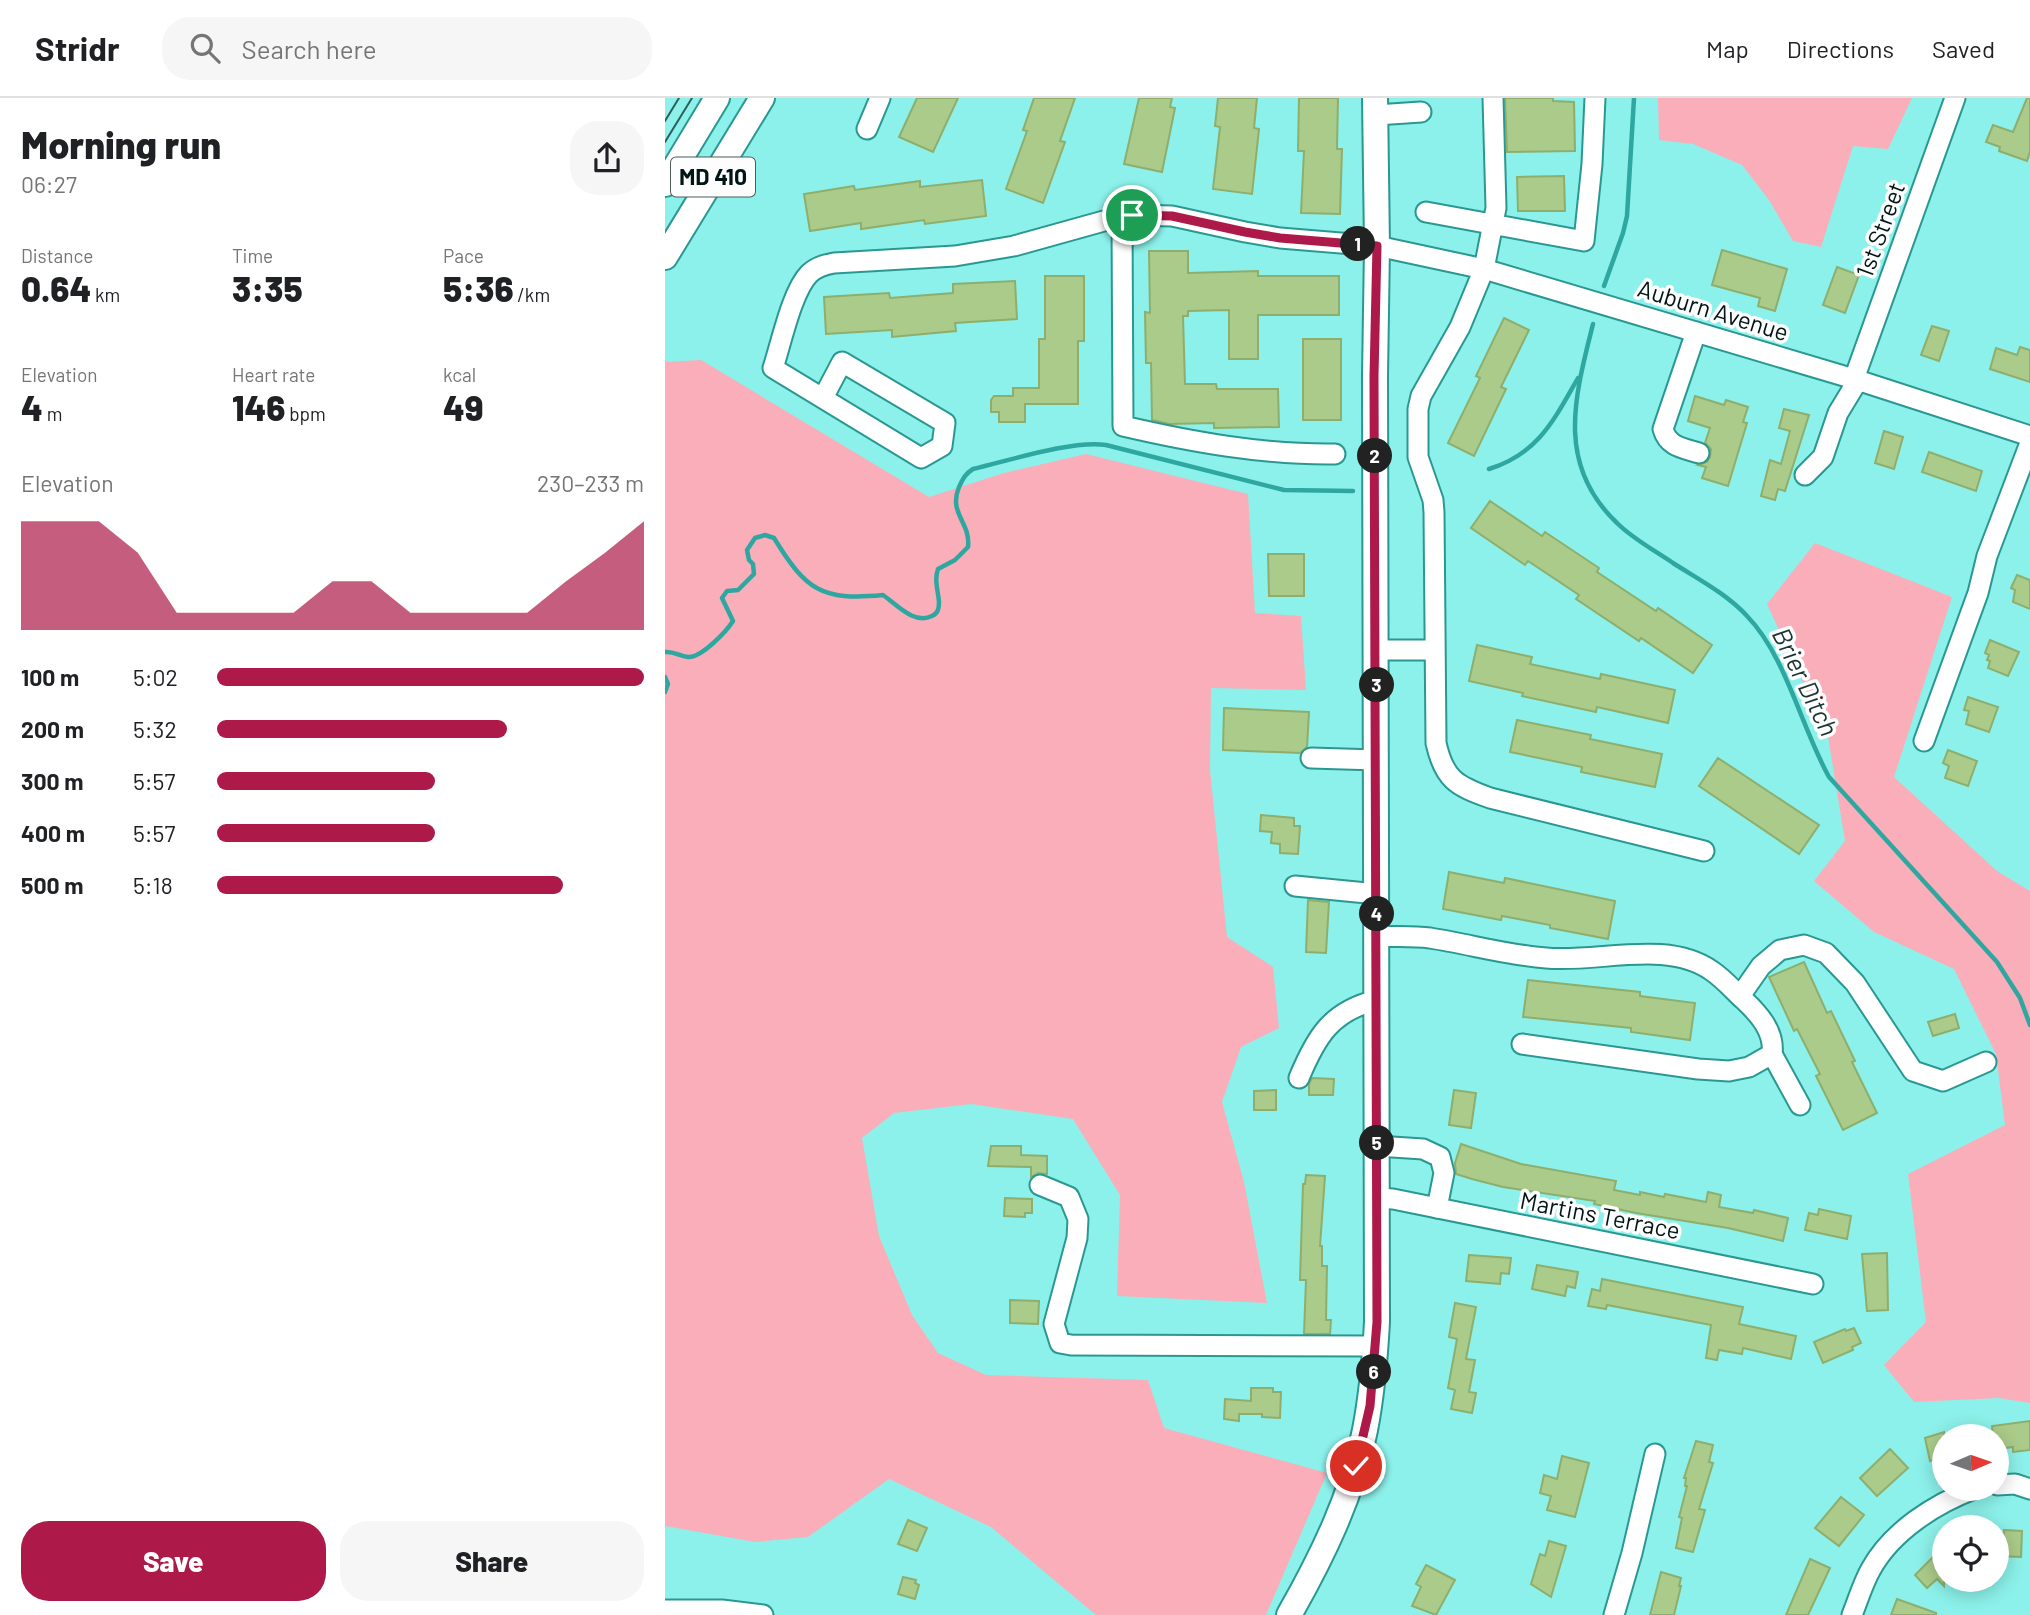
<!DOCTYPE html>
<html lang="en">
<head>
<meta charset="utf-8">
<style>
  body { margin:0; font-family:Barlow,sans-serif; background:#f6f6f6; color:#202124; height:100vh; display:flex; flex-direction:column; font-size:26px; white-space:nowrap }
  * { box-sizing:border-box; margin:0 }
  p { font-size:23px; color:#757577 }
  .icon { flex:none; width:38px; height:38px; fill:none; stroke:currentColor; stroke-width:2; stroke-linecap:round; stroke-linejoin:round }
  .map { position:relative; flex:1; overflow:hidden }
  .sheet { display:flex; flex-direction:column; background:#fff; width:665px }
  .sheet>* { flex:none }
  .needle { width:46px; rotate:88deg }
  .fabs { position:absolute; left:1267px; top:1326px; display:grid; gap:14px }
  .fabs a { display:grid; place-items:center; width:77px; height:77px; border-radius:50%; background:#fff; box-shadow:0 4px 18px #0003; font-size:35px }
  .pin { position:absolute; display:grid; place-items:center; width:60px; height:60px; color:#fff; margin:-30px; border:4px solid #fff; border-radius:50%; box-shadow:0 2px 7px #0007 }
  .km { position:absolute; width:35px; height:35px; margin:-18px; border-radius:50%; background:#222; color:#fff; font-size:19px; line-height:35px; text-align:center }
  .round { display:grid; place-items:center; flex:none; width:74px; height:74px; border-radius:28px; background:#f6f6f6 }
  .summary { display:flex; align-items:center; justify-content:space-between; height:119px; padding:0 21px }
  h1 { font-size:38px; font-weight:800; line-height:52px }
  .metrics { display:grid; grid-template-columns:repeat(3,1fr); gap:10px; height:119px; padding:7px 21px }
  .metrics div { display:grid; align-content:center }
  .metrics b { font-size:35px; font-weight:800 }
  .metrics small { font-size:19px; font-weight:400 }
  .metrics p { font-size:19px }
  .chart { height:196px; padding:14px 21px }
  .chart p { display:flex; justify-content:space-between }
  .chart svg { width:100%; height:126px; margin-top:7px; fill:#ad1a49; opacity:.7 }
  .primary-button { display:flex; gap:14px; margin-top:auto; padding:14px 21px }
  .primary-button a { flex:1; height:80px; border-radius:28px; background:#ad1a49; color:#fff; font-size:28px; font-weight:800; line-height:80px; text-align:center }
  .primary-button a+a { background:#f6f6f6; color:#202124 }
  ul { padding:0 21px; list-style:none; font-size:23px }
  li { display:grid; grid-template-columns:112px 84px 1fr; align-items:center; height:52px }
  li i { height:18px; border-radius:9px; background:#ad1a49 }
  header { display:flex; align-items:center; gap:42px; box-sizing:border-box; height:98px; padding:0 35px; background:#fff; border-bottom:2px solid #e0e0e0 }
  header strong { font-size:33px }
  nav { display:flex; gap:38px; margin-inline-start:auto; font-size:24px }
  .search { width:490px; height:63px; background:#f6f6f6; display:flex; align-items:center; gap:18px; box-sizing:border-box; padding:0 24px; border-radius:28px; color:#757577; font-size:26px }
  main { display:flex; flex:1; min-height:0 }
  .map>svg:first-child { display:block }
  .green { fill:#faaeb9 }
  .lines { fill:none; stroke-linecap:round; stroke-linejoin:round }
  .stream { stroke:#2fa7a1; stroke-width:4.5 }
  .building { fill:#aacb89; stroke:#8eae6d; stroke-width:2 }
  .minor-casing { stroke:#2a9892; stroke-width:23 }
  .major-casing { stroke:#2a9892; stroke-width:28 }
  .minor { stroke:#fff; stroke-width:19 }
  .major { stroke:#fff; stroke-width:24 }
  .tram { stroke:#305f5c; stroke-width:2 }
  .route-casing { stroke:#fff; stroke-width:14 }
  .route { stroke:#ad1a49; stroke-width:9 }
  .labels { text-anchor:middle; stroke-width:7; stroke-linejoin:round; paint-order:stroke }
  .shield { fill:#fdfdfd; stroke:#4d5b5a; stroke-width:2 }
  .shield-label { font-size:23px; font-weight:bold; fill:#011514 }
  .street-label { font-size:24px; fill:#011514; stroke:#fdfdfd }
  .water-label { font-size:26px; font-style:italic; fill:#1b3433; stroke:#fdfdfd }
</style>
</head>
<body>
<header>
<strong>Stridr</strong>
<div class="search"><svg class="icon" aria-label="search" viewBox="0 0 24 24"><circle cx="10" cy="10" r="6"/><path d="M15 15l6 6"/></svg>Search here</div>
<nav><a>Map</a><a>Directions</a><a>Saved</a></nav>
</header>
<main>
<section class="sheet">
<div class="summary"><div><h1>Morning run</h1><p>06:27</p></div><a class="round"><svg class="icon" aria-label="share" viewBox="0 0 24 24"><path d="M12 15V3M7 8l5-5 5 5M5 13v7h14v-7"/></svg></a></div>
<div class="metrics">
<div><p>Distance</p><b>0.64<small> km</small></b></div>
<div><p>Time</p><b>3:35</b></div>
<div><p>Pace</p><b>5:36<small> /km</small></b></div>
</div>
<div class="metrics">
<div><p>Elevation</p><b>4<small> m</small></b></div>
<div><p>Heart rate</p><b>146<small> bpm</small></b></div>
<div><p>kcal</p><b>49</b></div>
</div>
<div class="chart"><p><span>Elevation</span>230–233 m</p>
<svg viewBox="0 0 160 44" preserveAspectRatio="none"><path d="M0 44V6L10 6L20 6L30 17L40 38L50 38L60 38L70 38L80 27L90 27L100 38L110 38L120 38L130 38L140 27L150 17L160 6V44z"/></svg>
</div>
<ul>
<li><b>100 m</b>5:02<i style="width:100%"></i></li>
<li><b>200 m</b>5:32<i style="width:68%"></i></li>
<li><b>300 m</b>5:57<i style="width:51%"></i></li>
<li><b>400 m</b>5:57<i style="width:51%"></i></li>
<li><b>500 m</b>5:18<i style="width:81%"></i></li>
</ul>
<div class="primary-button"><a>Save</a><a>Share</a></div>
</section>
<div class="map">
<svg width="1365" height="1517" viewBox="0 0 1365 1517">
  <rect width="100%" height="100%" fill="#8cf1ea"/>
  <g class="green">
    <path d="M993 0H1247L1223 51 1188 48 1156 149 1128 143 1104 102 1077 67 1028 46 994 42Z"/>
    <path d="M36 262 264 399 339 375 421 356 583 396 590 515 636 518 641 592 546 590 545 672 562 839 608 869 614 930 576 949 557 1004 579 1084 602 1205 452 1198 455 1097 408 1021 306 1006 229 1015 197 1040 214 1138 247 1217 273 1255 321 1277 483 1282 499 1330 662 1375 601 1517H431L326 1429 224 1381 143 1439 90 1444 0 1428V264Z"/>
    <path d="M1150 445 1287 499 1229 679 1332 773 1365 793V1305L1334 1300 1249 1304 1219 1267 1261 1224 1243 1076 1340 1027 1331 956 1289 871 1209 834 1149 783 1180 743 1163 639 1102 506Z"/>
  </g>
  <g class="lines">
    <g class="stream">
      <path d="M939 188 958 135 962 118 969 0"/>
      <path d="M928 226C910 298 890 366 952 425 968 441 989 452 1008 465 1033 481 1062 496 1082 518 1121 558 1136 629 1164 679L1332 864 1355 900 1365 927"/>
      <path d="M824 371C873 356 889 322 913 280"/>
      <path d="M0 554C9 553 14 558 23 559 36 560 61 534 68 523L57 500 62 493 73 492 89 476 88 466 84 462 82 452 90 440 100 437 109 440C141 492 156 503 218 497 231 506 249 527 267 518 273 515 274 511 274 504 273 492 269 482 273 471L290 462 303 449C306 424 283 416 294 389 298 381 300 376 308 371 343 363 407 342 441 347L619 392 688 393"/>
      <path d="M0 579 3 586 0 594"/>
    </g>
  </g>
  <g class="building">
    <path d="M252 0H293L268 54 234 39Z"/>
    <path d="M369 0H410L395 43 400 44 378 105 341 91 362 33 358 32Z"/>
    <path d="M474 0H507L505 9 510 10 497 74 459 66Z"/>
    <path d="M553 0H592L589 30 594 31 587 96 548 91 555 29 550 28Z"/>
    <path d="M634 0H673L672 51H677L675 116 636 115 639 53H633Z"/>
    <path d="M840 0H888V3L909 4 910 53 842 54Z"/>
    <path d="M1362 0H1365V54L1362 63 1334 53 1335 49 1321 44 1328 27 1348 34Z"/>
    <path d="M899 78 900 113H853L852 79Z"/>
    <path d="M317 82 321 118 260 126 259 122 196 131V125L145 133 139 96 189 88 190 92 255 83V89Z"/>
    <path d="M1057 152 1122 171 1110 213 1093 208 1095 200 1047 187Z"/>
    <path d="M484 153H523V175L593 173V178H674V217H593V261H564V212L523 213V218H518L520 286H551L552 291H613L614 329 549 330V325L505 326 487 322 486 265H481L480 214 485 215Z"/>
    <path d="M1172 169 1194 177 1180 215 1158 207Z"/>
    <path d="M380 178H419V243H413V306H360V324H334V314H326V302L329 298H348V290H374V241H380Z"/>
    <path d="M350 183 352 221 290 225 291 233 227 239V232L161 236 159 199 224 195 225 200 288 195V186Z"/>
    <path d="M839 220 864 232 836 289 841 291 809 358 783 345 815 280 811 278Z"/>
    <path d="M1267 228 1284 233 1274 263 1256 257Z"/>
    <rect x="638" y="241" width="38" height="81"/>
    <path d="M1355 249 1365 252V284L1325 271 1331 250 1352 257Z"/>
    <path d="M1030 298 1059 307 1061 302 1083 309 1078 324 1082 325 1063 388 1037 380 1041 369 1033 367 1042 364 1045 359 1046 351 1040 345 1045 330 1023 323Z"/>
    <path d="M1119 311 1144 317 1120 393 1113 391 1110 402 1096 398 1105 362 1116 366 1125 333 1114 330Z"/>
    <path d="M1219 333 1238 339 1229 371 1210 365Z"/>
    <path d="M1264 354 1317 373 1311 393 1257 374Z"/>
    <path d="M825 403 877 438 880 434 934 470 932 474 991 513 993 510 1047 547 1028 575 976 540 974 543 911 501 914 497 863 463 860 467 806 430Z"/>
    <path d="M603 456H639V498H604Z"/>
    <path d="M1352 477 1365 482V511L1348 504 1350 492 1346 490Z"/>
    <path d="M1325 542 1354 554 1343 578 1323 570 1325 563 1322 562 1324 557 1320 555Z"/>
    <path d="M812 547 867 559 865 566 935 581 936 576 1010 592 1003 625 932 609 931 614 857 598 858 595 804 583Z"/>
    <path d="M1303 599 1333 609 1324 634 1301 626 1304 613 1299 612Z"/>
    <path d="M559 610 644 614 642 649 635 655 558 652Z"/>
    <path d="M852 622 926 637 925 641 997 656 990 689 916 674 917 669 845 654Z"/>
    <path d="M1283 652 1312 663 1303 688 1280 680 1284 668 1278 665Z"/>
    <path d="M1053 660 1154 727 1134 756 1034 688Z"/>
    <path d="M596 717 629 720V728H635L633 756 615 755V746L606 745 607 734 595 733Z"/>
    <path d="M784 774 839 785 840 780 950 803 943 841 885 830V827L837 818 836 822 778 811Z"/>
    <path d="M643 802 664 804 661 855 641 854Z"/>
    <path d="M1139 864 1162 915 1166 913 1190 963 1187 964 1212 1015 1178 1032 1151 978 1155 976 1132 931 1129 933 1104 879Z"/>
    <path d="M863 882 975 894V898L1030 905 1025 942 966 934V930L858 919Z"/>
    <path d="M1290 916 1294 930 1268 938 1263 924Z"/>
    <path d="M647 980 669 981 668 997H644V986Z"/>
    <path d="M611 992V1012H589V993Z"/>
    <path d="M789 992 811 995 806 1030 784 1027Z"/>
    <path d="M796 1046 856 1066 951 1083 949 1092 975 1097V1094L999 1099 1000 1096 1041 1104 1043 1094 1056 1097 1054 1109 1088 1115 1089 1112 1123 1120 1118 1143 1063 1130 971 1115 929 1106 930 1103 838 1089 807 1081 791 1076 790 1065Z"/>
    <path d="M326 1048H356V1057L382 1058V1076L373 1075 366 1079V1069L323 1068Z"/>
    <path d="M641 1077 660 1078 655 1148H657V1168H662L661 1222H666L665 1236H639L641 1182H635L638 1086H640Z"/>
    <path d="M340 1100 367 1101V1115H360V1119L339 1118Z"/>
    <path d="M1154 1111 1186 1118 1182 1141 1140 1132 1144 1115 1153 1117Z"/>
    <path d="M1222 1155 1223 1212 1202 1213 1197 1156Z"/>
    <path d="M804 1157 846 1160 844 1176 836 1175 835 1186 801 1183Z"/>
    <path d="M872 1167 913 1174 910 1190 902 1188 900 1198 867 1191Z"/>
    <path d="M937 1181 1078 1209 1074 1226 1131 1238 1126 1261 1078 1250 1077 1256 1054 1252 1052 1262 1041 1260 1046 1227 942 1207 941 1211 923 1208 927 1191 935 1193Z"/>
    <path d="M345 1202 374 1203 373 1226 345 1225Z"/>
    <path d="M790 1205 811 1209 801 1261 810 1262 804 1294 811 1295 807 1315 786 1311 790 1292 783 1290 792 1241 784 1239Z"/>
    <path d="M1189 1230 1196 1245 1187 1249 1188 1252 1158 1265 1149 1244 1180 1231 1181 1233Z"/>
    <path d="M586 1290H608V1294H616L615 1320 597 1319V1316H574V1323L559 1321 560 1301 586 1303Z"/>
    <path d="M1365 1323V1352L1348 1354V1349L1332 1351V1339H1328L1327 1328Z"/>
    <path d="M1279 1334V1359L1265 1363 1260 1340Z"/>
    <path d="M1031 1343 1048 1347 1044 1364 1048 1365 1034 1411 1040 1412 1028 1454 1011 1450 1017 1420 1014 1419 1022 1388H1020L1021 1380H1019Z"/>
    <path d="M1225 1351 1243 1370 1212 1398 1195 1380Z"/>
    <path d="M897 1358 924 1365 910 1419 882 1412 886 1398 875 1395 879 1377 892 1381Z"/>
    <path d="M1176 1399 1199 1417 1174 1448 1150 1430Z"/>
    <path d="M243 1422 262 1430 252 1453 233 1446Z"/>
    <path d="M1339 1432 1357 1433 1356 1459 1332 1458V1434L1339 1435Z"/>
    <path d="M884 1443 901 1448 886 1499 866 1486 875 1456 880 1458Z"/>
    <path d="M1279 1448V1488L1272 1481 1262 1490 1250 1477Z"/>
    <path d="M1145 1461 1165 1470 1143 1517H1121Z"/>
    <path d="M761 1467 790 1482 771 1517 747 1508 756 1489 751 1486Z"/>
    <path d="M996 1474 1016 1480 1014 1488H1016L1009 1517H985Z"/>
    <path d="M238 1479 251 1482 250 1485 254 1487 250 1501 233 1496Z"/>
    <path d="M1232 1501 1271 1515V1517H1226Z"/>
  </g>
  <g class="lines">
    <defs>
      <g id="minor">
        <path d="M828 0 831 110 819 171 795 229 756 298 753 311V359L768 402 769 414 771 645C779 681 791 688 825 700L1039 753"/>
        <path d="M711 17 756 14"/>
        <path d="M202 31 215 0"/>
        <path d="M761 114 919 143 927 66 930 0"/>
        <path d="M457 119 458 328C527 344 599 357 670 356"/>
        <path d="M1031 234 998 331C1003 349 1018 350 1034 355"/>
        <path d="M1189 281 1290 0"/>
        <path d="M158 300 177 264 280 325 277 348 256 360 108 270C116 246 127 193 144 176 151 169 159 167 169 165L290 158 349 148 446 121 467 117 507 118 580 134 615 140 712 148 819 171 1189 281 1365 338"/>
        <path d="M1140 377 1158 359 1173 315 1193 282"/>
        <path d="M712 552H769"/>
        <path d="M1259 643 1313 495 1322 458 1365 345"/>
        <path d="M646 660 712 662"/>
        <path d="M630 788 712 796"/>
        <path d="M712 838C729 839 748 838 765 840 804 846 841 857 881 860 933 865 1002 841 1047 873 1059 881 1069 893 1079 902 1094 916 1110 934 1107 956L1084 969 1064 973 1033 971 857 946"/>
        <path d="M1075 898 1096 868 1115 852 1139 847 1161 855 1190 885 1248 973 1278 983 1321 964"/>
        <path d="M1107 956 1135 1007"/>
        <path d="M634 980C651 939 666 913 712 902"/>
        <path d="M712 1048 758 1051 775 1059 779 1075 772 1110"/>
        <path d="M375 1087 404 1099 413 1121 412 1140 389 1226 395 1245 406 1247 711 1248"/>
        <path d="M712 1100 728 1101 1148 1186"/>
        <path d="M1332 1387 1350 1386 1365 1391"/>
        <path d="M0 1512H57L98 1517"/>
        <path d="M949 1517 967 1455 990 1356"/>
        <path d="M1187 1517C1193 1502 1198 1485 1206 1471 1227 1433 1270 1406 1309 1391"/>
      </g>
      <g id="major">
        <path d="M0 86 52 0"/>
        <path d="M0 159 97 0"/>
        <path d="M624 1517C657 1459 687 1398 700 1332 707 1296 710 1260 712 1224L710 278 712 148 710 0"/>
      </g>
    </defs>
    <use href="#minor" class="minor-casing"/>
    <use href="#major" class="major-casing"/>
    <use href="#minor" class="minor"/>
    <use href="#major" class="major"/>
    <g class="tram">
      <path d="M0 23 14 0"/>
      <path d="M0 44 27 0"/>
    </g>
  </g>
  <g class="lines">
    <defs>
      <path id="route" d="M467 117 507 118 580 134 615 140 712 148 709 278 712 1224 705 1308 691 1368"/>
    </defs>
    <use href="#route" class="route-casing"/>
    <use href="#route" class="route"/>
  </g>
  <g class="labels">
    <rect class="shield" x="6" y="59.5" width="84" height="39" rx="5"/>
    <g class="shield-label">
      <text x="48" y="87">MD 410</text>
    </g>
    <g class="street-label">
      <text transform="translate(1216 132) rotate(-70)" y="8">1st Street</text>
      <text transform="translate(1048 213) rotate(17)" y="8">Auburn Avenue</text>
      <text transform="translate(935 1118) rotate(11)" y="8">Martins Terrace</text>
    </g>
    <g class="water-label">
      <text transform="translate(1140 584) rotate(64)" y="9">Brier Ditch</text>
    </g>
  </g>
</svg>
<div class="fabs">
<a><svg class="needle" viewBox="-14 -14 28 28"><path d="M0-13l5 13h-10z" fill="#e53935"/><path d="M0 13l5-13h-10z" fill="#757577"/></svg></a>
<a><svg class="icon" aria-label="locate" viewBox="0 0 24 24"><circle cx="12" cy="12" r="6"/><path d="M12 2v4M12 18v4M2 12h4M18 12h4"/></svg></a>
</div>
<div class="pin" style="left:467px;top:117px;background:#1e9e55"><svg class="icon" aria-label="arrive" viewBox="0 0 24 24"><path d="M6 21V4h12l-3 4 3 4H6"/></svg></div>
<div class="pin" style="left:691px;top:1368px;background:#d93025"><svg class="icon" aria-label="check" viewBox="0 0 24 24"><path d="M5 12l5 5 9-10"/></svg></div>
<b class="km" style="left:693px;top:146px">1</b>
<b class="km" style="left:710px;top:358px">2</b>
<b class="km" style="left:712px;top:587px">3</b>
<b class="km" style="left:712px;top:816px">4</b>
<b class="km" style="left:712px;top:1045px">5</b>
<b class="km" style="left:709px;top:1274px">6</b>
</div>
</main>
</body>
</html>
